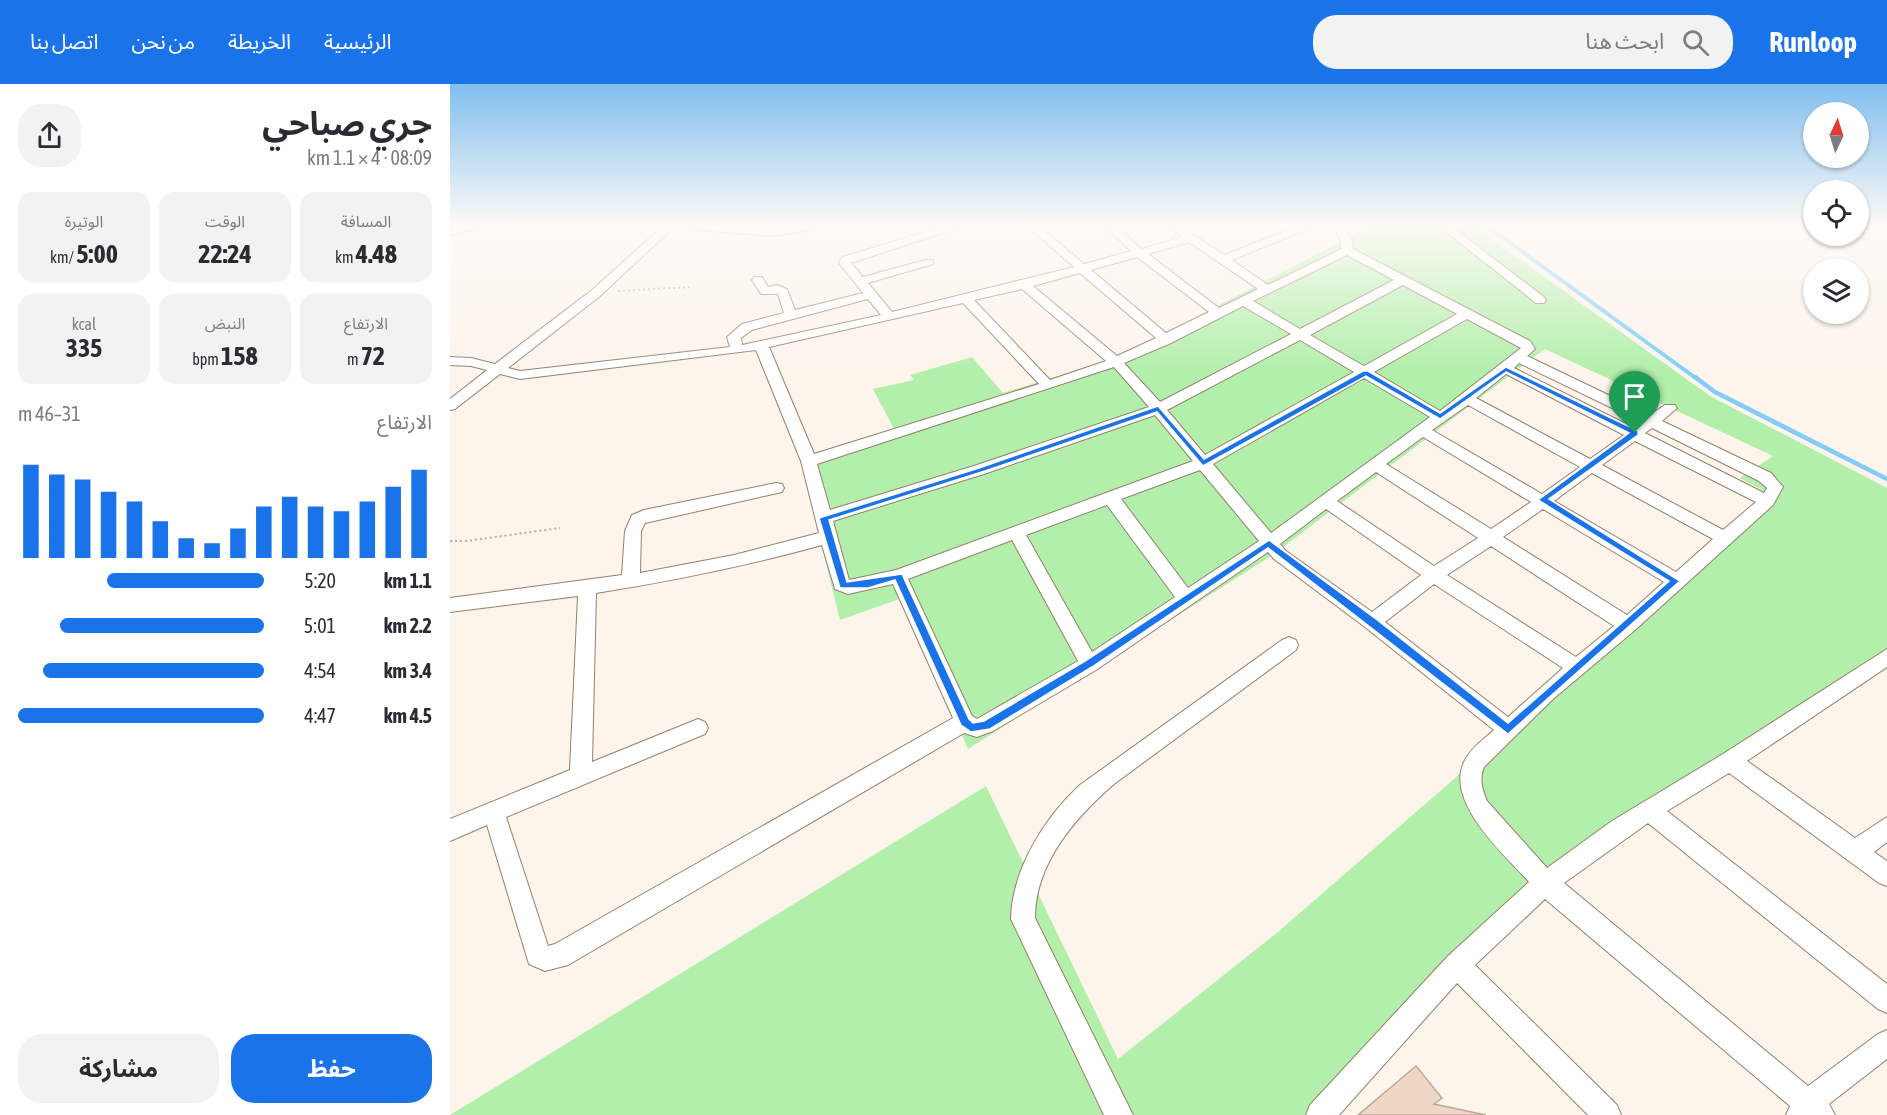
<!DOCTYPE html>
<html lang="ar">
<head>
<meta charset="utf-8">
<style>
  body { margin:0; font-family:"Asap Condensed","Noto Sans Arabic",sans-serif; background:#f2f2f3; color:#2b2b33; direction:rtl; height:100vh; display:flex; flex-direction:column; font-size:22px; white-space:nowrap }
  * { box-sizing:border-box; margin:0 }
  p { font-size:20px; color:#7c7c81 }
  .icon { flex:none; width:33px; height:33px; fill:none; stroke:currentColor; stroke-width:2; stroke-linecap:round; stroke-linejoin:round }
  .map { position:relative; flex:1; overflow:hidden; direction:ltr }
  .details { display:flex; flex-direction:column; background:#fff; width:450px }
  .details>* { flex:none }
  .needle { width:39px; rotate:4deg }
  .fabs { position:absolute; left:1353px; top:18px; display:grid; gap:12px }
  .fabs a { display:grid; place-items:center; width:66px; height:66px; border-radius:50%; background:#fff; box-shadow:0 2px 4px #0004; font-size:30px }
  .pin { position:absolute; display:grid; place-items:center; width:51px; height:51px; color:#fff; margin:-62px -26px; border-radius:50% 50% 50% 0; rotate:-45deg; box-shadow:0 0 6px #0007 }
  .pin .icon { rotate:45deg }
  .round { display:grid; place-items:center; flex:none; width:63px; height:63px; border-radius:24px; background:#f2f2f3 }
  .summary { display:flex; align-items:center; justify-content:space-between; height:102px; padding:0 18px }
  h1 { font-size:33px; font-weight:700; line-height:45px }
  .figures { display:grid; grid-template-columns:repeat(3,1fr); gap:9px; height:102px; padding:6px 18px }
  .figures div { display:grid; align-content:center; border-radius:15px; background:#f2f2f3; text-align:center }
  .figures b { font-size:26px; font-weight:700 }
  .figures small { font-size:16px; font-weight:400 }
  .figures p { font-size:16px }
  .chart { height:168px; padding:12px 18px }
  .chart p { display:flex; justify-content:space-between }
  .chart svg { width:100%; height:108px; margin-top:6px; stroke:#1a73e8; stroke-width:6 }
  .cta { display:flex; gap:12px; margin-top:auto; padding:12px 18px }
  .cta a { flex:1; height:69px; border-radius:24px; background:#1a73e8; color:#fff; font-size:24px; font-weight:700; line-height:69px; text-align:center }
  .cta a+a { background:#f2f2f3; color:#2b2b33 }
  ul { padding:0 18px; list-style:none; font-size:20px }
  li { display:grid; grid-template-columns:96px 72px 1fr; align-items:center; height:45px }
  li i { height:15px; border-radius:8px; background:#1a73e8 }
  header { display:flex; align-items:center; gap:36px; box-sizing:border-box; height:84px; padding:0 30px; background:#1a73e8; color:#fff }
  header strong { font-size:28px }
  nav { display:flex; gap:33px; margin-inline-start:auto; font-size:21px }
  .search { width:420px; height:54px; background:#f2f2f3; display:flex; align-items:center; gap:15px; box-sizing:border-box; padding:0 21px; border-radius:24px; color:#7c7c81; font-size:22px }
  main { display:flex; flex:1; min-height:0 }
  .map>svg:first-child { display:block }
  .green { fill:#b2efab }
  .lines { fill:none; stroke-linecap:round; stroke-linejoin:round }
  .stream-far1 { stroke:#84ccf8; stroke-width:4 }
  .stream { stroke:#84ccf8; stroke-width:4.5 }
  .building { fill:#efd7c5; stroke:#bfa897; stroke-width:1.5 }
  .minor-casing { stroke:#947f6e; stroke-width:2 }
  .path { stroke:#b6aea6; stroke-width:2; stroke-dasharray:2 3; stroke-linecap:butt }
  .minor { fill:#fff; fill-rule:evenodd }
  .route { fill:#1a73e8; stroke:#fff; stroke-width:1.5; fill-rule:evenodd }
</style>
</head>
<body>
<header>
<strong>Runloop</strong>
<div class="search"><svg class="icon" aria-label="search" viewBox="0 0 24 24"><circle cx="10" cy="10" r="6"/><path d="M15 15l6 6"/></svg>ابحث هنا</div>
<nav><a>الرئيسية</a><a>الخريطة</a><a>من نحن</a><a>اتصل بنا</a></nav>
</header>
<main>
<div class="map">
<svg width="1437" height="1031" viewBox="0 0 1437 1031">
  <rect width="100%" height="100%" fill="#fdf4ec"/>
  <path class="green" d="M921 142H1023L1260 312 1437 404V569L1099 784 865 1031H0L536 702 668 975 828 848 1327 414 1290 394 1323 372 1095 265 821 472 518 665 452 514 390 536 350 374 444 345 423 305 464 296 460 291 522 273 553 309 669 273Z"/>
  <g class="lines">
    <path class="stream-far1" d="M1037 142 1247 295"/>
    <path class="stream" d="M1245 293 1265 308 1437 395"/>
  </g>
  <path class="building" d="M966 982 992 1014 984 1020 1036 1031H908Z"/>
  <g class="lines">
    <defs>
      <g id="minor">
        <path d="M12 142H36L0 151V145Z"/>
        <path d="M213 142H225L150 212 58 284 70 287 280 263 277 253 292 240 334 229 328 210H311L302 196 304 193H312L318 203 327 201 337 205 345 226 413 209 389 179 392 173 496 142H514L401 179 413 193 475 176H483V180L418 199 442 228 624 183 577 142H589L634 180 681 167 654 142H666L691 165 732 153 718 142H731L774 171 849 142H865L782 176 818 201 891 165 890 156 883 142H894L902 156 903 165 1080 257 1085 265 1077 272 1200 331 1215 321H1225L1227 324 1212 337 1321 389 1333 403 1323 421 1185 546 1103 615 1034 683C1029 695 1032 705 1037 717L1097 784 1162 737 1273 670 1437 565V583L1297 677 1405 754 1437 733V758L1424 768 1437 777V802L1429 799 1279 689 1217 727 1437 900V929L1428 925 1198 739 1114 799 1358 1002 1428 950 1437 946V975L1379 1020 1385 1031H1336L1340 1022 1095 815 1025 881 1167 1021 1171 1031H1138L1007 899 889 1031H856L860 1021 998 872 1079 798C1054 770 993 717 1015 676 1021 664 1034 655 1044 646L915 543 824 475 818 468 646 586 543 647 527 653 514 649 118 881 95 887 79 880 37 741 0 757V735L120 686 128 512 0 528V514L172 491 175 447 182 431 194 426 326 399 332 400 334 404 332 408 195 439 191 447 190 489 284 471 369 449 351 377 306 266 70 295 50 290 5 325 0 326V315L37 286 21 282 0 281V273L21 274 45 280 142 206ZM739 158 808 205 769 224 698 170ZM897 171 944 196 850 245 803 217ZM687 173 759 228 716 249 641 186ZM630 189 706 254 667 272 583 202ZM953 201 1007 230 914 282 860 251ZM572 205 656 277 600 296 524 216ZM418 215 431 231 292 261 291 254 302 246ZM513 219 589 300 364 370 319 263ZM793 222 841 250 710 318 674 279 721 259ZM1017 235 1071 264 990 327 924 288ZM850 256 904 288 755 371 717 326ZM1069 279 1191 338 1184 344 1064 284ZM664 283 699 323 527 381 380 426 367 380ZM1056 290 1174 351 1140 375 1026 314ZM914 294 980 333 821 449 763 380ZM1018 321 1130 383 1092 410 982 346ZM705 331 743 377 446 486 399 496 383 437 537 389ZM1202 344 1309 397 1317 404 1314 409 1195 349ZM973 353 1081 418 1041 445 936 380ZM1185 357 1306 418 1273 446 1152 381ZM750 386 809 457 738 504 671 415ZM926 388 1028 454 984 482 887 417ZM1142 389 1263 455 1226 488 1104 417ZM657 421 725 513 642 568 576 451ZM876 425 971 491 922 528 836 467 830 460ZM1093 425 1214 498 1177 531 1053 453ZM562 456 628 577 527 635 522 632 458 495ZM372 461 385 505 398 510 443 500 503 634 105 860 98 862 56 733 255 650 258 644 255 638 248 635 142 678 146 509C222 497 297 482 372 461ZM1041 462 1164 542 1126 573 997 491ZM984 500 1113 584 1058 633 935 538Z"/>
        <path d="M232 142H282L324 146 345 142H371L366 145 324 152 237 145Z"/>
        <path d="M989 142H1001L1094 213 1096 216 1094 219H1086Z"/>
        <path d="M839 553 846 556 848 561 846 566 664 700C625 734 585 779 585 834L683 1031H654L561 835C562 786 594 734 630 701L832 556Z"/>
      </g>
    </defs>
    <use href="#minor" class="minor-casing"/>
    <g class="path">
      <path d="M781 149 798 142"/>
      <path d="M168 207 242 203"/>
      <path d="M0 457H16L110 444"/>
    </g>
    <use href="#minor" class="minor"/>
  </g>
  <linearGradient id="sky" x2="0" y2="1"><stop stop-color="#80beee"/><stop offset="0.49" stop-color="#fefaf6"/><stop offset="1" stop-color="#fefaf6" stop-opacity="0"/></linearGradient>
  <rect width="1437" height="287" fill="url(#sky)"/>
  <path class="route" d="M1056 283 1188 347V351L1099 415 1230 497 1058 650 818 464 642 583 540 645 521 648 511 641 445 496 418 504H390L369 434 529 384 708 322 754 375 913 287H918L990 329ZM1056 288 1179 349 1088 416 1219 497 1058 639 926 535 819 456 635 577 534 637 523 639 519 635 452 490 397 498 379 436 535 387 707 328 753 382 916 292 990 335Z"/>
</svg>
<div class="fabs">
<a><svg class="needle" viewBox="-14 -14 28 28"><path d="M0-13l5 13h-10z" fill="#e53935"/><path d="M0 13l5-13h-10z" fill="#7c7c81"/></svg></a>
<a><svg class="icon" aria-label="locate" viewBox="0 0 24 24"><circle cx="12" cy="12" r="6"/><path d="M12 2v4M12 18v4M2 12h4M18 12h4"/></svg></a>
<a><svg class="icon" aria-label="layers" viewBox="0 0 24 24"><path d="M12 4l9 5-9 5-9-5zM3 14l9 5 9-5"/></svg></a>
</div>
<div class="pin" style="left:1185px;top:349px;background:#1e9e55"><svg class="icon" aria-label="arrive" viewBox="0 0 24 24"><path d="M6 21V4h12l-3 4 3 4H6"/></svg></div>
</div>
<section class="details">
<div class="summary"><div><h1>جري صباحي</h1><p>08:09 · 4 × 1.1 km</p></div><a class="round"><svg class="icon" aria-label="share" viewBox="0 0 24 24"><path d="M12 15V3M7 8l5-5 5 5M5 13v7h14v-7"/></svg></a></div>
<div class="figures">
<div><p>المسافة</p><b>4.48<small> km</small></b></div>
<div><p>الوقت</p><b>22:24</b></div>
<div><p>الوتيرة</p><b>5:00<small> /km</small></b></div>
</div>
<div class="figures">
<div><p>الارتفاع</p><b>72<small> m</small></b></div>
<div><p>النبض</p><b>158<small> bpm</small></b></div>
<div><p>kcal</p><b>335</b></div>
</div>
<div class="chart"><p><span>الارتفاع</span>31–46 m</p>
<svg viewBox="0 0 160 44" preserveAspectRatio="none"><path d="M5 44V6M15 44V10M25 44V12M35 44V17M45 44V21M55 44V29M65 44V36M75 44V38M85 44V32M95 44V23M105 44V19M115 44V23M125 44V25M135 44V21M145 44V15M155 44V8"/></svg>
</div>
<ul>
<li><b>1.1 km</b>5:20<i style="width:64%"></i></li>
<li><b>2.2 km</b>5:01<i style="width:83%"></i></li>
<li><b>3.4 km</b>4:54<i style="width:90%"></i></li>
<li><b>4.5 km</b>4:47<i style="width:100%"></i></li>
</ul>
<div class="cta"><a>حفظ</a><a>مشاركة</a></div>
</section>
</main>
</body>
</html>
